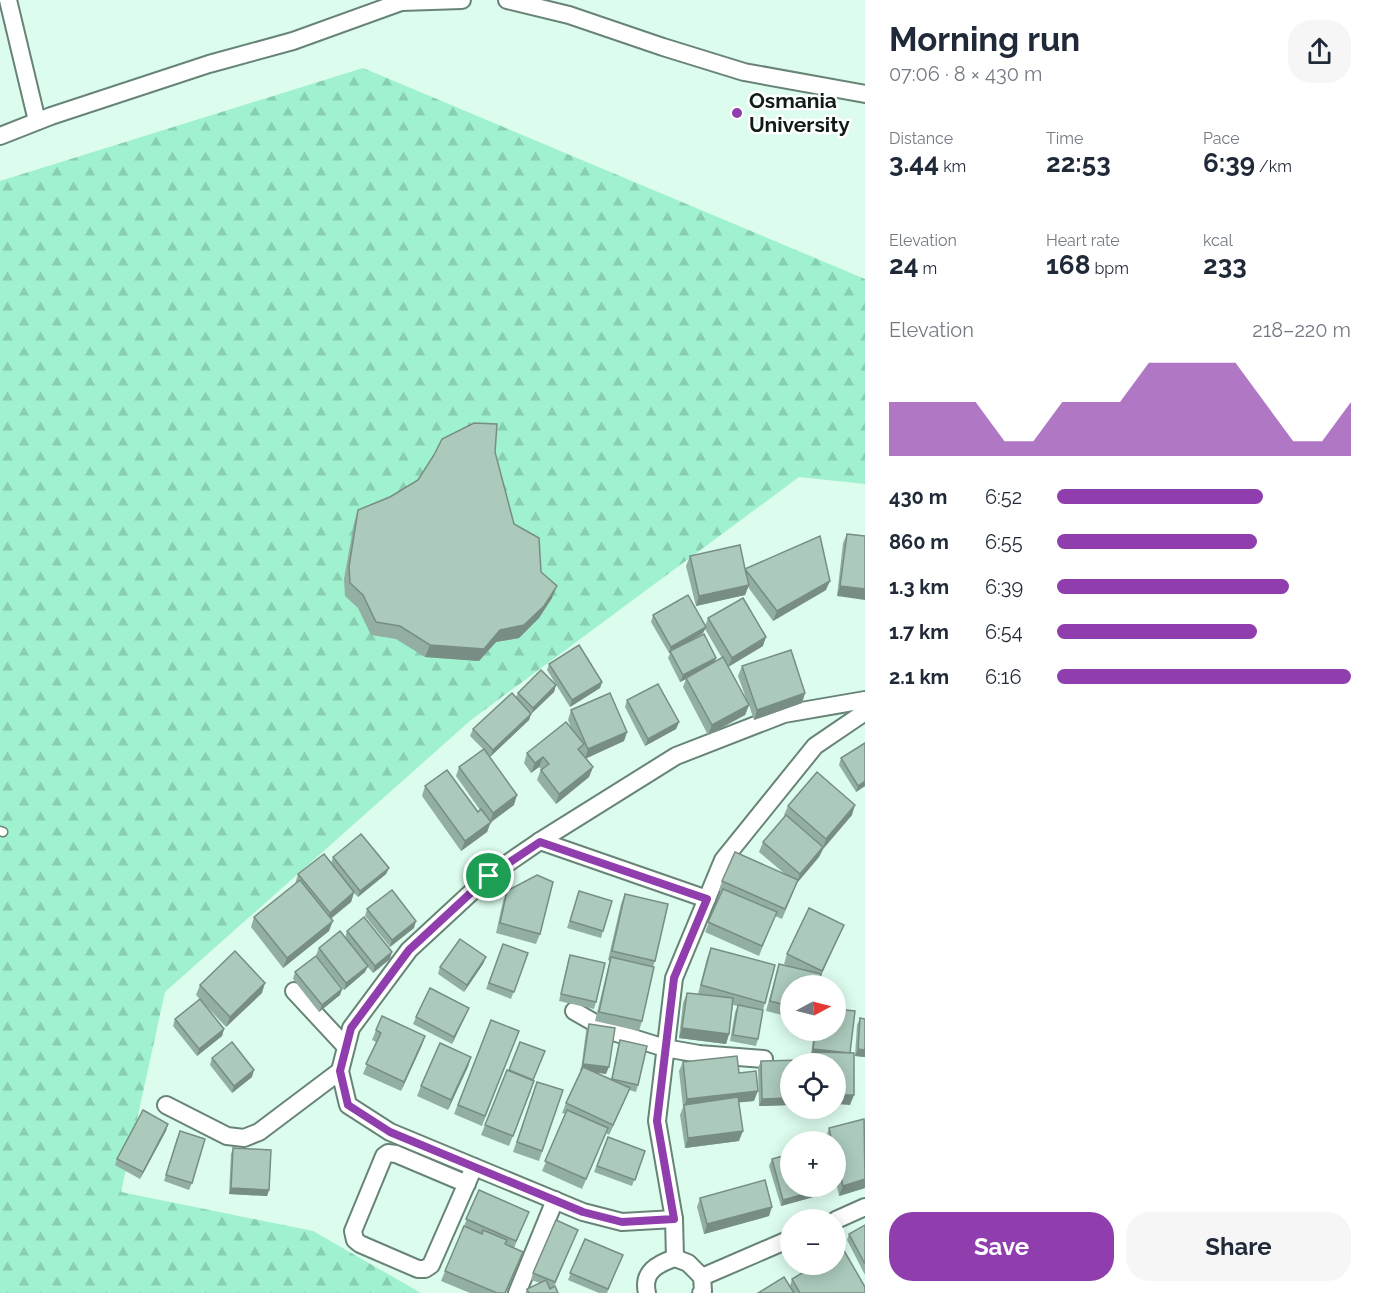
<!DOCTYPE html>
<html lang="en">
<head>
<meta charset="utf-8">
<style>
  body { margin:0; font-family:Raleway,sans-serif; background:#f6f6f7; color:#1f2937; height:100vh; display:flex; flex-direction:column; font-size:22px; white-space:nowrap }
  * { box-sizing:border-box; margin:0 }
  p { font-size:20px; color:#747a83 }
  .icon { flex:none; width:33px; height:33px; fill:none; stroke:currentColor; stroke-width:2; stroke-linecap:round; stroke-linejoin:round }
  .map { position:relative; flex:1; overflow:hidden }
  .sheet { display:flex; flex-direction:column; background:#fff; width:510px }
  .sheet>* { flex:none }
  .needle { width:39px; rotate:83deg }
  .fabs { position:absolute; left:780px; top:975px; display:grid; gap:12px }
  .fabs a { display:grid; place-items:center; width:66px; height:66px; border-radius:50%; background:#fff; box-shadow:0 3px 15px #0003; font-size:30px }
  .pin { position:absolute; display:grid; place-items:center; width:51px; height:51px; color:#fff; margin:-26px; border:3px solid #fff; border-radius:50%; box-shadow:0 2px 6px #0007 }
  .round { display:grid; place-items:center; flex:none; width:63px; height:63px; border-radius:24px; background:#f6f6f7 }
  .overview { display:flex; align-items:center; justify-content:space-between; height:102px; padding:0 24px }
  h1 { font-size:33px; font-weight:700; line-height:45px }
  .metrics { display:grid; grid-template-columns:repeat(3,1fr); gap:9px; height:102px; padding:6px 24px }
  .metrics div { display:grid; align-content:center }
  .metrics b { font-size:26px; font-weight:700 }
  .metrics small { font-size:16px; font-weight:400 }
  .metrics p { font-size:16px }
  .chart { height:168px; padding:12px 24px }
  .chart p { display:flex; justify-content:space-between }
  .chart svg { width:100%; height:108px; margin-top:6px; fill:#903ead; opacity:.7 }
  .action { display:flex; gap:12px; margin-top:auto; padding:12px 24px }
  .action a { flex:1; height:69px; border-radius:24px; background:#903ead; color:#fff; font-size:24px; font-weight:700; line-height:69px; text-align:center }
  .action a+a { background:#f6f6f7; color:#1f2937 }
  ul { padding:0 24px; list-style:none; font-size:20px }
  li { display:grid; grid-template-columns:96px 72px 1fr; align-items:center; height:45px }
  li i { height:15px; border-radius:8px; background:#903ead }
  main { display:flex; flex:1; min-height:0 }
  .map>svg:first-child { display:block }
  .forest { fill:url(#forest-firs) }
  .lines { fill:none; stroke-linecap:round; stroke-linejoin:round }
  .service-casing { stroke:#678477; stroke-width:11 }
  .minor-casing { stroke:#678477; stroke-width:20 }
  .service { stroke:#fff; stroke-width:8 }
  .minor { stroke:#fff; stroke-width:16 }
  .wall { fill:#93aea2; fill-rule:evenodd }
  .shaded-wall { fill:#788d84 }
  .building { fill:#abcabc; stroke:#788d84; stroke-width:1.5 }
  .route-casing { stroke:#fff; stroke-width:12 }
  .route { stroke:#903ead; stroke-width:8 }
  .poi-dot { fill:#903ead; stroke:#fff; stroke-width:2 }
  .labels { text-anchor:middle; stroke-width:5; stroke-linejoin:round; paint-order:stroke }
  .poi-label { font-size:21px; font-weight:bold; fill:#111c17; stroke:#fff; text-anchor:start }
</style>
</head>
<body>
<main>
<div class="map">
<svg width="865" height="1293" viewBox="0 0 865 1293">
  <defs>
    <pattern id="forest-firs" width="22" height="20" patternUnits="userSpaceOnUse" patternTransform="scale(1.5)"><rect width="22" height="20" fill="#9ff1cf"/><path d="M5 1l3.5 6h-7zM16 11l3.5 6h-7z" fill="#88ceb1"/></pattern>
  </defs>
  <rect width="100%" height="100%" fill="#dcfced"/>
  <path class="forest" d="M363 68 865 279V484L799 477 471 720 165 992 121 1192 313 1231 421 1293H0V181Z"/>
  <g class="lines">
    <defs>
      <path id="service" d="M0 831 3 832"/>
      <g id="minor">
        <path d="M8 0 37 121"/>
        <path d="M507 0 569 15 663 47 744 72 865 94"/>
        <path d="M0 136 51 116 209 64 293 41 401 2 462 0"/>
        <path d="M540 841 707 899"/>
        <path d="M294 991 346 1047"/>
        <path d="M574 1011 607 1030 665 1048 699 1054 764 1059"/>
        <path d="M166 1105 227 1136 244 1138 259 1132 340 1071"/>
        <path d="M467 1184 396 1154 388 1153 384 1156 353 1231 355 1240 360 1244 418 1269H425L431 1265 474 1167"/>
        <path d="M674 1219 622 1222 583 1212 390 1132 348 1105 340 1071 351 1028 409 950 489 876 540 841 676 756 784 714 865 700"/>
        <path d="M836 1220 865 1207"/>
        <path d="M675 1258 674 1219 657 1121 674 978 723 860 815 746 865 712"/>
        <path d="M702 1277 790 1239"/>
        <path d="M517 1293 555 1200"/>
        <path d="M647 1293C642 1272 657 1264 675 1258L688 1263 702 1277 703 1291 701 1293"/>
      </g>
    </defs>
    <use href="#service" class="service-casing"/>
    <use href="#minor" class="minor-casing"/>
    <use href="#service" class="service"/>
    <use href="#minor" class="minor"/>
  </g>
  <g class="wall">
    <path d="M495 452 514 524 541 572 552 598 539 618 519 638 496 642 479 661 425 657 396 639 371 635 358 608 345 596 344 579 354 523 358 510Z"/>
    <path d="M847 534 865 536 837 596 843 543Z"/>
    <path d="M690 556 745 569 826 590 773 621 748 587 745 595 696 606 686 566Z"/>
    <path d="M653 615 705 626 708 618 763 646 728 667 748 704 738 676 742 666 805 693 802 703 754 720 749 705 745 715 708 735 683 687 686 679 680 682 668 658 670 653H669L651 622ZM705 629 722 658 715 662 690 641 703 633Z"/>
    <path d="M549 664 602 682 600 688 570 707 547 670Z"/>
    <path d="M556 685 554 692 531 714 529 720 490 757 488 754 514 805 490 822 487 832 461 851 422 796 425 786 478 812 480 810 456 776 459 767 483 749 470 736 473 729 516 697 518 693Z"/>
    <path d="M627 700 679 722 676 729 645 746 625 707Z"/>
    <path d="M571 710 627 732 624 741 586 758 593 767 589 777 556 804 537 780 541 769 539 767 531 773 524 763 527 753 572 730 568 720Z"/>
    <path d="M865 743V786L856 792 839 765 841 758Z"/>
    <path d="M788 806 852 815 823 849 819 857 797 883 782 919 775 916 759 956 705 932 721 892 719 890 722 881 785 874 759 852 763 842 785 816 784 815Z"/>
    <path d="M333 857 389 868 386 874 358 897 354 893 351 902 331 919 329 931 283 968 251 927 254 917 295 884 298 874 331 863Z"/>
    <path d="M507 891 540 934 536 944 496 933 503 901Z"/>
    <path d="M625 894 655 961 653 967 642 1021 639 1031 595 1021 608 967 610 961 608 960 621 904Z"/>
    <path d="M577 898 603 931 601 938 567 928Z"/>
    <path d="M367 909 414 928 390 947 365 916Z"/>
    <path d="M844 925 819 979 790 986V1017L766 1011 776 974 779 964 788 966 784 964 787 954Z"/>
    <path d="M347 931 390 959 373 973 367 966 365 972 344 990 316 955 319 948 345 938Z"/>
    <path d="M503 944 528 953 511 999 486 989Z"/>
    <path d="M711 948 765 1003 763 1010 758 1039 756 1046 730 1041 735 1012 738 1006 733 1005 729 1034 726 1044 679 1038 683 1003 687 993 698 994 707 958Z"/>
    <path d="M570 955 596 1002 594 1009 559 1001 568 961Z"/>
    <path d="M486 957 483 964 464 992 438 974 440 967Z"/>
    <path d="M295 972 342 989 340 995 319 1012 293 979Z"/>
    <path d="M200 985 262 993 226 1027 196 995Z"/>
    <path d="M469 1008 452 1044 413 1024 416 1017Z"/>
    <path d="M860 1018 865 1057 855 1056 857 1025Z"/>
    <path d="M175 1019 224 1029 222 1036 197 1056 173 1026Z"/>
    <path d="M491 1020 519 1031 482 1126 454 1114Z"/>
    <path d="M589 1024 606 1074 595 1072 611 1080 618 1046 620 1040 638 1085 636 1092 629 1090 609 1135 606 1133 582 1189 542 1171 566 1114 562 1113 566 1103 581 1070 586 1031Z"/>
    <path d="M376 1030 422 1045 401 1091 363 1074 376 1042 372 1040Z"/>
    <path d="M814 1030H836L850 1053V1105L836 1064H810L813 1055H811Z"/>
    <path d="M471 1057 448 1110 417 1096 421 1086Z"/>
    <path d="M212 1058 252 1077 232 1093 210 1065Z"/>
    <path d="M761 1061 790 1064V1105L759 1106 758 1068Z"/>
    <path d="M683 1062 739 1073 754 1101 739 1102V1141L685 1148 680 1115 683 1107 679 1071Z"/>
    <path d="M507 1070 531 1091 509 1146 481 1135Z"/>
    <path d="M537 1082 563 1090 539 1161 513 1152Z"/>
    <path d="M865 1120V1188L839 1196 836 1181V1142H826V1138L829 1128Z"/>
    <path d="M168 1124 166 1131 140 1179 115 1165 117 1159Z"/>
    <path d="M608 1137 645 1151 632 1186 594 1172Z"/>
    <path d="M177 1138 192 1183 189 1190 164 1181Z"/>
    <path d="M233 1148 269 1190 267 1196 229 1194 231 1154Z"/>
    <path d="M772 1159 817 1196 781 1206 769 1166Z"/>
    <path d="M479 1190 529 1212 514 1248 523 1252 506 1293H470L441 1281Z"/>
    <path d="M700 1198 769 1216 704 1234 697 1207Z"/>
    <path d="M865 1225V1275L847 1240 849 1234Z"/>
    <path d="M578 1230 554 1287 558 1293H526L527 1289 540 1283 531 1280 533 1273Z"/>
    <path d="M585 1239 620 1261 607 1293H599L568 1280Z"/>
    <path d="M792 1279 865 1293H758L790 1286Z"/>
  </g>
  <g class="shaded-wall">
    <path d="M830 581 826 590 773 621 777 611Z"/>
    <path d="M749 585 745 595 696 606 699 596Z"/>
    <path d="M557 586 552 598 539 618 519 638 496 642 479 661 425 657 430 645 500 630Z"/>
    <path d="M840 586 865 589V600L837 596Z"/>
    <path d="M706 627 703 633 669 653 671 647Z"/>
    <path d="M766 637 763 646 728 667 732 658Z"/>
    <path d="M716 658 714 665 686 678V679L680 682 683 675Z"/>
    <path d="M602 682 600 688 570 707 572 700Z"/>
    <path d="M556 685 554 692 531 714 529 720 490 757 493 750 531 715 533 708Z"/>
    <path d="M805 693 802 703 754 720 757 710Z"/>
    <path d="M749 705 745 715 708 735 712 725Z"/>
    <path d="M679 722 676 729 645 746 648 739Z"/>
    <path d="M627 732 624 741 585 759 588 749Z"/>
    <path d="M543 757 539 767 531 773 535 763Z"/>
    <path d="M593 767 589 777 556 804 559 794Z"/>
    <path d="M865 781V786L856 792 858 786Z"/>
    <path d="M517 795 514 805 490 823 493 813Z"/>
    <path d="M855 805 852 815 823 849 819 857 797 883 782 919 800 874 823 848 826 839Z"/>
    <path d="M491 822 487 832 461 851 465 841Z"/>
    <path d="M389 868 386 874 358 897 360 891Z"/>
    <path d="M354 892 351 902 326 922 330 913Z"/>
    <path d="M333 921 329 931 283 968 287 958Z"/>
    <path d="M416 921 414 928 390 947 392 940Z"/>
    <path d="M844 925 840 934 819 980 822 971Z"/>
    <path d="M392 952 390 959 373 973 375 966Z"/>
    <path d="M486 957 483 964 464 992 467 985Z"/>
    <path d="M368 966 365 972 344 990 346 983Z"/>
    <path d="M265 983 262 993 226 1027 230 1017Z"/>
    <path d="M342 989 340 995 319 1012 322 1005Z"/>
    <path d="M469 1008 466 1015 452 1044 454 1037Z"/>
    <path d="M682 1028 729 1034 726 1044 679 1038Z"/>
    <path d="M224 1029 222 1036 197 1056 199 1049Z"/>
    <path d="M425 1036 422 1045 401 1091 404 1082Z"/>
    <path d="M813 1049 850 1053 814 1052 813 1055H811Z"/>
    <path d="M858 1049 865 1050V1057L855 1056Z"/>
    <path d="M471 1057 468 1067 448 1110 451 1100Z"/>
    <path d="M583 1064 609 1067 606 1074 580 1070Z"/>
    <path d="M254 1070 252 1077 232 1093 234 1086Z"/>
    <path d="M630 1088 626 1098 609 1135 613 1125Z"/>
    <path d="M758 1091 754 1101 684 1108V1106L687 1099Z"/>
    <path d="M836 1095H854L850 1105 836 1104Z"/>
    <path d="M790 1098V1105L759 1106 762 1099Z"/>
    <path d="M168 1124 166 1131 140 1179 143 1172Z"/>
    <path d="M743 1131 739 1141 685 1148 688 1138Z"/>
    <path d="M865 1179V1188L839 1196 843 1186Z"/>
    <path d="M231 1188 269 1190 267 1196 229 1194Z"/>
    <path d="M819 1190 817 1196 781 1206 783 1200Z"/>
    <path d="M772 1207 769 1216 704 1234 707 1224Z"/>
  </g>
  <g class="building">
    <path d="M474 423 497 424 495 452 514 524 539 538 541 572 557 586 544 606 524 625 500 630 484 649 430 645 400 626 376 622 363 595 350 583 349 567 358 510 390 497 418 480 434 455 442 439Z"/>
    <path d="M847 534 865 536V589L840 586Z"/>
    <path d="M820 536 830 581 777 611 745 569 749 585 699 596 690 556 740 545 745 569Z"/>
    <path d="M688 595 706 627 671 647 653 615Z"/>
    <path d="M743 598 766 637 732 658 708 618Z"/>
    <path d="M704 634 716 658 683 675 670 651Z"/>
    <path d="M579 645 602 682 572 700 549 664Z"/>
    <path d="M791 650 805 693 757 710 742 666Z"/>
    <path d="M723 657 749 705 712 725 686 678Z"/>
    <path d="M541 670 556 685 533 708 518 693Z"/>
    <path d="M658 684 679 722 648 739 627 700Z"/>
    <path d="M512 693 531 714 493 750 473 729Z"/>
    <path d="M610 693 627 732 588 749 571 710Z"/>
    <path d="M566 722 584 744 578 749 593 767 559 794 541 770 549 764 543 757 535 763 527 753Z"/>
    <path d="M865 743V781L858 786 841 758Z"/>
    <path d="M484 749 517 795 493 813 459 767Z"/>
    <path d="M447 770 478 812 481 809 491 822 465 841 425 786Z"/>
    <path d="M817 772 855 805 826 839 788 806Z"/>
    <path d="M786 815 823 847 800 874 763 842Z"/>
    <path d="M361 834 389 868 360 891 333 857Z"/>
    <path d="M735 852 798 880 785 909 722 881Z"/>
    <path d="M324 854 354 892 330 913 298 874Z"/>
    <path d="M537 875 553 882 540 934 500 923 507 891Z"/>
    <path d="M300 880 333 921 287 958 254 917Z"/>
    <path d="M723 889 777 912 762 946 708 922Z"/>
    <path d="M392 890 416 921 392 940 367 909Z"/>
    <path d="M579 891 612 901 603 931 570 921Z"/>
    <path d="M625 894 668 904 655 961 612 951Z"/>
    <path d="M809 908 844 925 822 971 787 954Z"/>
    <path d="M364 917 392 952 375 966 347 931Z"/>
    <path d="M340 931 368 966 346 983 319 948Z"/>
    <path d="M460 939 486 957 467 985 440 967Z"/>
    <path d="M503 944 528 953 514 992 489 983Z"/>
    <path d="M711 948 775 965 765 1003 701 985Z"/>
    <path d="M235 951 265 983 230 1017 200 985Z"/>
    <path d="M570 955 605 963 596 1002 561 994Z"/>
    <path d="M316 956 342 989 322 1005 295 972Z"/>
    <path d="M611 957 654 967 642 1021 599 1012Z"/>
    <path d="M779 964 821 974 818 986H790V1006L770 1001Z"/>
    <path d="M430 988 469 1008 454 1037 416 1017Z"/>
    <path d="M687 993 733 998 729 1034 682 1028Z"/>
    <path d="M200 999 224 1029 199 1049 175 1019Z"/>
    <path d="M738 1005 763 1010 758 1039 733 1035Z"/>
    <path d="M836 1009 855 1011 850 1053 813 1049 816 1030H836Z"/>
    <path d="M382 1016 425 1036 404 1082 366 1064 381 1033 376 1030Z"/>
    <path d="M860 1018 865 1019V1050L858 1049Z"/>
    <path d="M491 1020 519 1031 485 1116 458 1105Z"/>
    <path d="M589 1024 615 1028 609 1067 583 1064Z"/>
    <path d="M620 1040 647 1046 638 1085 612 1079Z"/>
    <path d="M232 1042 254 1070 234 1086 212 1058Z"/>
    <path d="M520 1042 545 1051 533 1080 509 1070Z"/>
    <path d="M440 1043 471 1057 451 1100 421 1086Z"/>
    <path d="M814 1052 854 1053V1095H836V1064H813Z"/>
    <path d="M737 1056 739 1073 756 1071 758 1091 687 1099 683 1062Z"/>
    <path d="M803 1060V1064H790V1098L762 1099 761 1061Z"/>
    <path d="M583 1067 630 1088 613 1125 566 1103Z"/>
    <path d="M507 1070 534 1081 513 1136 485 1125Z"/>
    <path d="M537 1082 563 1090 542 1151 517 1142Z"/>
    <path d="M738 1097 743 1131 688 1138 684 1105Z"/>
    <path d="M143 1110 168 1124 143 1172 117 1159Z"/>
    <path d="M567 1110 608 1128 586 1179 545 1161Z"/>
    <path d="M864 1119 865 1179 843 1186 836 1155V1142H832L829 1128Z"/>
    <path d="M180 1131 205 1139 192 1183 166 1175Z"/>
    <path d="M608 1137 645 1151 635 1180 597 1166Z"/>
    <path d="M233 1148 271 1150 269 1190 231 1188Z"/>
    <path d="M790 1154V1186H818L819 1190 783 1200 772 1159Z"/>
    <path d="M765 1180 772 1207 707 1224 700 1198Z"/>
    <path d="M479 1190 529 1212 516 1241 466 1219Z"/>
    <path d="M556 1220 578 1230 555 1282 533 1273Z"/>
    <path d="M865 1225V1264L849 1234Z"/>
    <path d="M464 1226 482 1234 483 1230 507 1240 505 1244 523 1252 505 1293H497L445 1271Z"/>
    <path d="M585 1239 623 1255 608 1289 570 1273Z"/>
    <path d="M843 1249 865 1287V1293H800L792 1279 817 1264H836V1253Z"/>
    <path d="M784 1277 794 1293H758Z"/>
    <path d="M546 1280 550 1289 555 1286 558 1293H529L527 1289Z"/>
  </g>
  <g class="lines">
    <defs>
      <path id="route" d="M540 842 707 899 674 978 657 1121 674 1219 622 1222 583 1212 390 1132 348 1105 340 1071 351 1028 409 950 489 876Z"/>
    </defs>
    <use href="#route" class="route-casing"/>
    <use href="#route" class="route"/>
  </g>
  <circle class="poi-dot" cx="737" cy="113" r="6"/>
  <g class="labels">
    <g class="poi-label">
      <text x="749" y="108">Osmania<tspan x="749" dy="24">University</tspan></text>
    </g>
  </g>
</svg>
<div class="fabs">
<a><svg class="needle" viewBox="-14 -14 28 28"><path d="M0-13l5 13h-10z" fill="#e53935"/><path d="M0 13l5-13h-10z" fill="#747a83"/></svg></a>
<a><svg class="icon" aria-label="locate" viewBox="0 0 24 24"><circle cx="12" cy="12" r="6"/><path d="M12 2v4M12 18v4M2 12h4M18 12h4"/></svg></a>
<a>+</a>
<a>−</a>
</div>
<div class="pin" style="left:489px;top:876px;background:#1e9e55"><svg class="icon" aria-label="arrive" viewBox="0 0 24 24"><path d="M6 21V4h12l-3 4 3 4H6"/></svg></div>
</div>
<section class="sheet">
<div class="overview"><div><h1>Morning run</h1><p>07:06 · 8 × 430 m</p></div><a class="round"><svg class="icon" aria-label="share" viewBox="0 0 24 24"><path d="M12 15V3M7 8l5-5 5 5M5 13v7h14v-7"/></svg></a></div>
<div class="metrics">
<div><p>Distance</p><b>3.44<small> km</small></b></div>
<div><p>Time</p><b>22:53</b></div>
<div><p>Pace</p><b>6:39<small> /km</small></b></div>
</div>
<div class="metrics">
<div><p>Elevation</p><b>24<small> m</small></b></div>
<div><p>Heart rate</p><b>168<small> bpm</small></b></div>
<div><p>kcal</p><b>233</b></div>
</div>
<div class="chart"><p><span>Elevation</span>218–220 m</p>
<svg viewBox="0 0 160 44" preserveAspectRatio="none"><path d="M0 44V22L10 22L20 22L30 22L40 38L50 38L60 22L70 22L80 22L90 6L100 6L110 6L120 6L130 22L140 38L150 38L160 22V44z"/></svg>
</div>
<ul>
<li><b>430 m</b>6:52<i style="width:70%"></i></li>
<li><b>860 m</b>6:55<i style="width:68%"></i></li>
<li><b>1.3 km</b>6:39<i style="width:79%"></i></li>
<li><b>1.7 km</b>6:54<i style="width:68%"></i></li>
<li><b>2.1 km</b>6:16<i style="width:100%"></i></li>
</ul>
<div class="action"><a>Save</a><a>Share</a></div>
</section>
</main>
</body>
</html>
